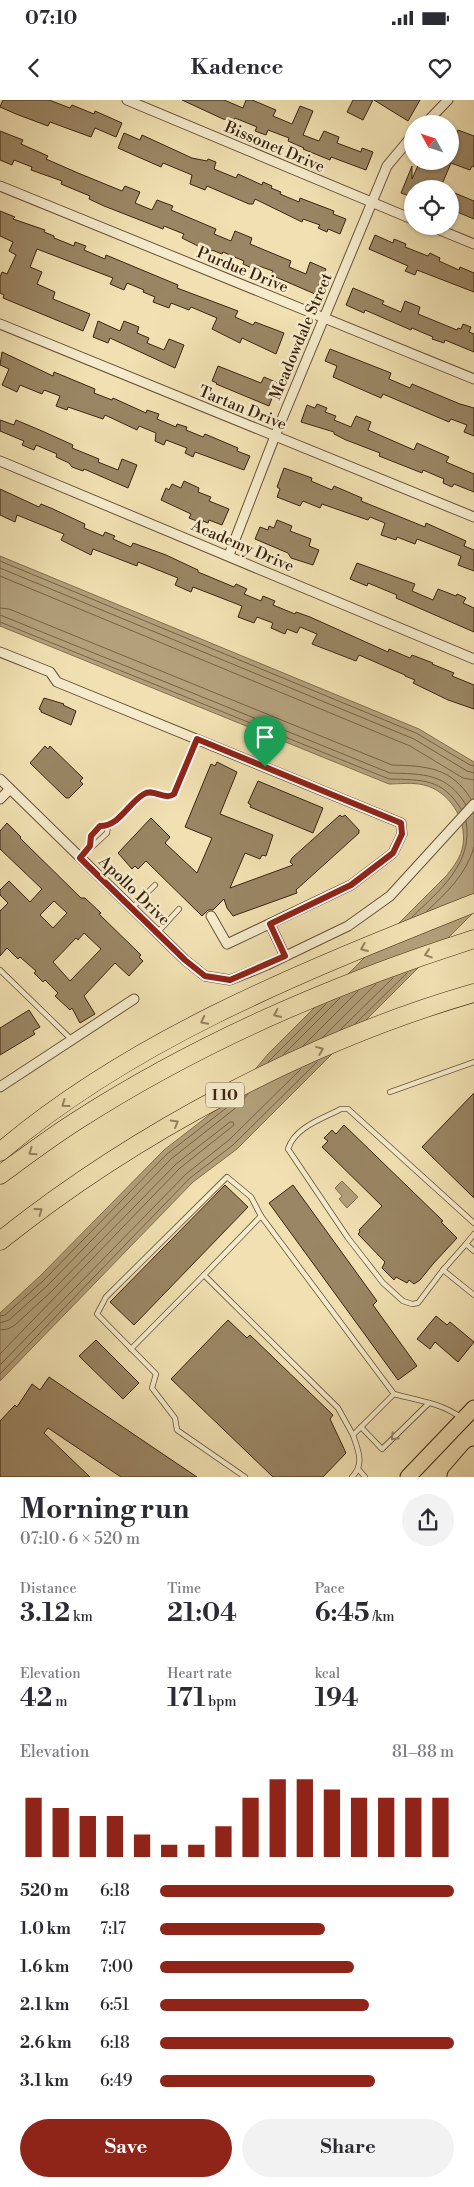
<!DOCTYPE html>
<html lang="en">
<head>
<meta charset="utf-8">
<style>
  body { margin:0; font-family:"Libre Bodoni",serif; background:#f2f2f3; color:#2b2b33; height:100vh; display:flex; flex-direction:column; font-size:19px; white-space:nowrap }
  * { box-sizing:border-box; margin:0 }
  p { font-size:16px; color:#7c7c81 }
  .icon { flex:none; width:28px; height:28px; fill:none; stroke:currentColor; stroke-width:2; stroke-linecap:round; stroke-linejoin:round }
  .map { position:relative; height:1377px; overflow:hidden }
  .details { display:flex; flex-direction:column; background:#fff; flex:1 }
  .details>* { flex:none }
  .needle { width:32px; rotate:310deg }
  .tools { position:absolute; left:404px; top:15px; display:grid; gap:10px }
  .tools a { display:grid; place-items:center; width:55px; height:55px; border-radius:50%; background:#fff; box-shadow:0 1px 4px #0004; font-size:25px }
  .pin { position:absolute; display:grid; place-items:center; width:42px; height:42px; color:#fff; margin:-51px -21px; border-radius:50% 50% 50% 0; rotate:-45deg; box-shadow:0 0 5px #0007 }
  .pin .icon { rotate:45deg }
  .round { display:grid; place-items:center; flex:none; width:52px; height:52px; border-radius:26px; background:#f2f2f3 }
  .head { display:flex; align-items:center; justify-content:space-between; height:85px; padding:0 20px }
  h1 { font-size:28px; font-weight:800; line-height:38px }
  .figures { display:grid; grid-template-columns:repeat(3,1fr); gap:8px; height:85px; padding:5px 20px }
  .figures div { display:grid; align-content:center }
  .figures b { font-size:25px; font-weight:800 }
  .figures small { font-size:14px; font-weight:400 }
  .figures p { font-size:14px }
  .chart { height:140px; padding:10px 20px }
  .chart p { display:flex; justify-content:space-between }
  .chart svg { width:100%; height:90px; margin-top:5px; stroke:#8f2418; stroke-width:6 }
  .primary-button { display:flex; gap:10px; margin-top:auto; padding:10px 20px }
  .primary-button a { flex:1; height:58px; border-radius:30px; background:#8f2418; color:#fff; font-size:20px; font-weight:800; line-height:58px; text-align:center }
  .primary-button a+a { background:#f2f2f3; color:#2b2b33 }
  ul { padding:0 20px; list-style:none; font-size:16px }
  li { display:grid; grid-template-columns:80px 60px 1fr; align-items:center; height:38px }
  li i { height:12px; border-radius:6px; background:#8f2418 }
  .status { display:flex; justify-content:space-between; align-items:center; height:35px; padding:0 25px; background:#fff; direction:ltr }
  .status svg { height:14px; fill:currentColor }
  header { display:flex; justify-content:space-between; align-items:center; height:65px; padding:0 20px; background:#fff; font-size:22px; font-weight:800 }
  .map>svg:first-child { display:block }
  .water { fill:#b3a17b; stroke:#836f50 }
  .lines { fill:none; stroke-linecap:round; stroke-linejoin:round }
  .shore { stroke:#776245; stroke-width:1 }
  .building { fill:#9a8664; stroke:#3b240f; fill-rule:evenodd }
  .lane-casing { stroke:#685338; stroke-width:6 }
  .street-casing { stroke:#685338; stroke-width:11 }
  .primary-casing { stroke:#3b240f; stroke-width:17 }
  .highway-casing { stroke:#3b240f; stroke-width:19 }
  .lane { stroke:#f6eccd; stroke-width:4.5 }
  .street { stroke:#f6eccd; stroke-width:9 }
  .primary { stroke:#f1e1b2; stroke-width:15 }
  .highway { stroke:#f1e1b2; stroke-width:18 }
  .oneway { stroke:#968260 }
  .oneway2 { stroke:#98886e }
  .route-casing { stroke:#fff; stroke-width:10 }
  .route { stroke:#8f2418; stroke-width:6 }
  .labels { text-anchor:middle; stroke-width:5; stroke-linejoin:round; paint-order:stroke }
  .shield { fill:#f6eccd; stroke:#736048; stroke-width:1 }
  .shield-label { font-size:15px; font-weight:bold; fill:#3b240f }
  .street-label { font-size:16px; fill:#3b240f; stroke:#f6eccd }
</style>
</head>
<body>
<div class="status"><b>07:10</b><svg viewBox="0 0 49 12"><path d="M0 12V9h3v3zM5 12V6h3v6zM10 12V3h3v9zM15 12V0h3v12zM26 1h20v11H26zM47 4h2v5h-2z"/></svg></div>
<header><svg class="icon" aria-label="back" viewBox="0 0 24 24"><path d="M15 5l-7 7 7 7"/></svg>Kadence<svg class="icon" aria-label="heart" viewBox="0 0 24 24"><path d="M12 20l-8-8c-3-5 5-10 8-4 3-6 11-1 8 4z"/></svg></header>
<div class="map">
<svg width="474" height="1377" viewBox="0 0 474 1377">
  <rect width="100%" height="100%" fill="#f1e1b2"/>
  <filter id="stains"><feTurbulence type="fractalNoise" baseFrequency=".004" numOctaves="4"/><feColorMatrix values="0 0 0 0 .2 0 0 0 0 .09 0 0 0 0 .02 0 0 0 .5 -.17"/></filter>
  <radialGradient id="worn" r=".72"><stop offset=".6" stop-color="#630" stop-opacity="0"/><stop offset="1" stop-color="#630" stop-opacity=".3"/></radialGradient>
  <g class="water">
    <path d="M0 456 419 629 474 662V812L237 1049 193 1082 0 1281V1213L40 1176 164 1050 231 998 268 954 447 775C454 766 461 757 463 745 467 719 449 691 424 685 412 682 400 684 389 684L0 526Z"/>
    <path d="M342 1081 358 1097 347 1108 339 1099 342 1096 335 1088Z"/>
  </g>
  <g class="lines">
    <g class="shore">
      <path d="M0 461 416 633 470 665 474 666"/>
      <path d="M0 468 414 639 467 671 474 673"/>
      <path d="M0 476 410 646 463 678 474 680"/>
      <path d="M0 508 9 509 392 665C426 666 451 667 471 699"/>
      <path d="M0 515 390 673C423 674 447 673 466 705"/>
      <path d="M0 522 389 679C422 680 442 678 461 709"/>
      <path d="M427 811C447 792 466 775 474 747"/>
      <path d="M412 817C439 791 474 763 466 721"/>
      <path d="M355 924 407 873"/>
      <path d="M340 930 393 878"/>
      <path d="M322 938 376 884"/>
      <path d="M303 946 358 891"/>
      <path d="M284 954 340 898"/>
      <path d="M268 962 326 904"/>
      <path d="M0 1216 5 1215 44 1180 167 1054 234 1002"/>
      <path d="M0 1223 9 1220 48 1185 171 1059 238 1006 248 994"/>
      <path d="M0 1230 8 1229 15 1225 53 1190 176 1064 230 1022H233L234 1025 180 1068 0 1254"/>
      <path d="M0 1265 186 1074 229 1040 301 969"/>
      <path d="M0 1274 190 1078 233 1045 317 962"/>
    </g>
  </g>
  <g class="building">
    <path d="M3 0H49L70 8 72 5 94 14 95 11 122 23 116 37 95 28 91 37 50 22 48 26 16 14 0 7Z"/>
    <path d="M182 0H224L243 8 246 0H252L276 10 273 16 292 24 300 6 313 11 303 35 319 41 324 31 339 37 337 43 361 52 362 48 373 52 366 70 331 57 330 60 303 49 304 48 288 41 289 38 268 30 266 35 255 31 257 27 235 18 233 21 223 19Z"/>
    <path d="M353 0H373L363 20 347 12Z"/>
    <path d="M374 0H420L408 21Z"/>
    <path d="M458 30 474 36V67L472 66 470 70 451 63 440 89H412V97L401 93 412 66V79L420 61H450V48Z"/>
    <path d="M0 31 23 40 21 44 48 56 46 59 78 73 122 91 125 86 140 92 135 103 152 110 157 100 173 106 171 110 216 129 214 134 231 141 235 131 252 138 250 144 291 161 289 167 306 174 310 162 326 169 315 194 271 175 273 171 256 165 254 169 243 164 244 161 223 152 222 154 212 150V151L200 147 182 138 184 134 164 126 163 129 104 106 89 99 90 96 61 84 62 81 31 70 32 67 14 60 12 65 0 60Z"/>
    <path d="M124 33 140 40 142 35 192 58 207 61 208 59 216 62 214 69 236 78 238 74 262 85 263 82 272 86 271 88 281 92 280 94 299 102 300 98 334 111 333 114 346 119 340 134 328 129 327 132 318 128 320 125 303 119 302 122 255 99 253 104H249L207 86 205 90 190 84 192 75 163 63 161 67 118 48Z"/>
    <path d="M450 91 474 101V119L450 109Z"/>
    <path d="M0 111 15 117 13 119 45 130 44 132 54 136V138L74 146 75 142 86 146 84 150 105 159 106 155 178 185 177 188 238 211 235 217 253 225 255 222 284 233 276 254 242 238 240 243 212 229 217 218 191 207 189 210 171 203 169 208 153 202 155 197 143 192 144 190 127 183 124 190 110 184 113 178 37 149 30 167 42 172 37 184 55 192 53 199 90 214 83 231 3 198 4 195 0 193V177L2 172 7 174 16 155 9 151 13 142 0 136Z"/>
    <path d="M375 135 393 143 394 139 406 144 405 147 428 156 430 153 440 158 439 161 459 170 460 167 474 173V192L417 170 415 175 405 171 408 166 369 149Z"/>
    <path d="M353 188 384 201 382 204 401 212 405 201 420 207 418 214 457 230 458 228 461 229 463 224 471 227 469 232 474 234V252L445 240 444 243 432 239 433 237 412 228 411 230 365 210 364 213 346 205Z"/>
    <path d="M98 221 120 231 124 221 139 227 137 233 149 238 147 243 164 250 169 239 184 245 175 268 110 238 108 243 93 237Z"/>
    <path d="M330 249 391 273 389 279 410 288 412 284 460 304 474 308V336L464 332 467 325 451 319 449 322 383 294 381 298 333 277 337 266 325 261Z"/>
    <path d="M2 252 53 276 54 272 95 289 94 293 112 300 113 298 146 313 147 310 159 314 157 319 176 327 177 324 187 327 186 330 203 337 205 334 238 348 237 351 250 356 244 370 195 352 193 357 185 353 187 348 166 340 164 345 155 341 156 333 139 326 137 330 105 315 103 319 68 307 67 310 56 306 60 296 44 290 42 294 20 285 17 292 2 285 9 269 0 265Z"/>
    <path d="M218 266 261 283 264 277 278 283 269 306 216 284 217 283 212 281Z"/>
    <path d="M317 304 327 308 325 312 336 316 334 320 351 327 356 316 371 322 368 330 414 350 417 343 449 357 446 362 474 374V392L454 384 452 387 443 383 444 379 423 370 422 373 379 356 380 353 346 340 334 334V332L301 322 307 305 315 308Z"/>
    <path d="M0 320 14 325 16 320 42 331 73 345 72 348 99 359 98 362 118 370 122 359 137 365 128 388 84 369 83 371 72 367 69 363 56 357 57 354 36 345 34 350 22 345 24 341 0 331Z"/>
    <path d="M284 368 312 378 311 381 332 390 334 386 362 398 361 401 425 427 426 423 466 441 464 446 474 450V471L458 465 461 456 430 444 417 439 415 444 397 437 396 440 381 435 385 423 370 417 368 420 322 404 320 408 303 401 300 406 277 397 280 389 277 387Z"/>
    <path d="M184 381 199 388 198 392 211 397 209 401 229 409 222 425 209 420 208 423 203 421 202 423 189 418 191 414 161 400 166 388 169 390 172 384 181 388Z"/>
    <path d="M0 389 39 407 41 404 53 409 85 424 84 428 103 436 105 432 115 436 113 439 131 447 133 443 166 455 198 470V472L234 487 236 484 247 489 244 494 261 501 263 496 275 501 273 505 295 514 296 512 310 517 388 552 389 549 410 558 412 555 433 563 432 564 454 573 452 576 474 585V609L448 600 413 583 415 580 405 576V575L359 555 356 561 312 544 317 534 300 527 297 533 287 529 285 534 271 528 273 523 257 517 254 523 238 517 242 506 193 487 191 492 175 485 178 478 138 462 137 466 93 449 91 455 61 440 64 434 17 415 15 422 0 415Z"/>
    <path d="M277 420 292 426 290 431 311 439 309 446 319 450 313 465 291 458 288 453 255 439 260 427 268 430 269 426 274 428Z"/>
    <path d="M357 463 415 484 412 491 433 500 438 489 456 496 457 494 466 498 463 503 474 508V532L396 498 397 495 368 483 367 486 350 479Z"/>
    <path d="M44 598 64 604 63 605 76 611 71 625 41 612V610L39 609Z"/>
    <path d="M45 646 48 649 50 646 83 678 80 681 83 684 69 698H66L30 663Z"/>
    <path d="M217 662 237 672 220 714 273 735 266 756 262 755 260 759 245 753 230 788 293 765 290 762 292 758 340 715 342 717 345 715 359 730V733L296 790 297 793 233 816 227 808 224 799 213 810H208L202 816 146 761 138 769 135 766 132 769 118 753 151 718 170 737 165 743 197 773 212 738 185 727 211 664 215 666Z"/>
    <path d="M258 681 323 708 313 733 250 707 251 705 248 703Z"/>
    <path d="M7 723 21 737 20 738 81 798H85L101 813 99 814 141 855 139 857 143 861 129 876 115 863 84 896 95 914 80 923 72 908 70 910 55 896 58 893 45 880 43 882 34 873 36 871 20 857 18 859 7 848 0 856V811L8 803 0 795V790L9 781 30 802 42 789 0 749V731ZM54 801 67 813 53 828 40 815ZM84 833 101 849 70 881 53 862 76 838 78 840Z"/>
    <path d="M29 910 40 927 33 931 35 934 0 955V928Z"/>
    <path d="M474 993V1098L422 1047Z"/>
    <path d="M344 1025 443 1121 441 1122 457 1138 433 1164 420 1180 414 1184 409 1180 407 1183 396 1177 394 1180 382 1168 385 1162 358 1134 360 1132 359 1130 382 1106 322 1047 328 1041 324 1038 332 1030 336 1034Z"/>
    <path d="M225 1085 248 1107 134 1225 110 1202Z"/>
    <path d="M293 1085 377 1201 373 1205 417 1266 398 1280 269 1103Z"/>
    <path d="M436 1216 447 1225 450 1222 474 1242 458 1262 435 1242 430 1249 417 1239Z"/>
    <path d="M228 1220 247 1238 250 1235 333 1315 330 1319 346 1353 323 1377H273L171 1279Z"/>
    <path d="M96 1240 139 1283 123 1299 79 1256Z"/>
    <path d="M49 1277 148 1344 197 1377H121L48 1328 44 1333 90 1377H0V1321L15 1305 17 1307 32 1284 40 1290Z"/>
  </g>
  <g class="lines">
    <defs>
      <g id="lane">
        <path d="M108 726 146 693 167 696 174 694 197 639"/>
        <path d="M80 758 107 733 108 726 100 727 91 735V746"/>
        <path d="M132 808 155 785"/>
        <path d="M157 833 179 809"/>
        <path d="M0 870 72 940"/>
        <path d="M390 992 474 962"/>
        <path d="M261 1116 204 1175 338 1308 353 1335"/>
        <path d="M474 1134 466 1144 474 1151"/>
        <path d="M466 1144 443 1170 474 1195"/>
        <path d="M443 1170 418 1203 412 1204 403 1201 383 1183 348 1138 288 1049C295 1027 322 1019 341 1009H348L474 1123"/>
        <path d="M131 1249 204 1175"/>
        <path d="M394 1294C416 1300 441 1303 460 1317"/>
        <path d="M361 1327 382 1349 429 1303"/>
        <path d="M359 1370 365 1377"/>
        <path d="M245 1377 177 1330 175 1318 152 1288 156 1274 97 1214 106 1197 227 1077 251 1097 261 1116 394 1294 353 1335C358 1350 365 1364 352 1377"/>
      </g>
      <g id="street">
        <path d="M127 0 412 119"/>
        <path d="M425 24 448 0"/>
        <path d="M0 86 474 279"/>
        <path d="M430 126 474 144"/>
        <path d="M0 224 474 417"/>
        <path d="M0 361 474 559"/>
        <path d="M229 455 275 336 387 66 412 36"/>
        <path d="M0 552 50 572 57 582 401 723 402 734 393 753 351 785 227 844 211 816"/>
        <path d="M0 679 185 860 205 876 230 880 267 865 348 826 390 796 474 704"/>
        <path d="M0 699 10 689"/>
        <path d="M270 824 285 856"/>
        <path d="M0 987 134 899"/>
      </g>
      <g id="primary">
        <path d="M455 1376 474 1354"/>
        <path d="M408 1377 474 1308"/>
      </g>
      <g id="highway">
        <path d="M0 1052C136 936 310 869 474 803"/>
        <path d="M0 1075C26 1056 51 1037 78 1020 200 942 336 883 474 839"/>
        <path d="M0 1141C135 1033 308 941 474 893"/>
        <path d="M459 1377 474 1368"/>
      </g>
    </defs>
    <use href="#lane" class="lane-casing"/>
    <use href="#street" class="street-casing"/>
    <use href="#primary" class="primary-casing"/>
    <use href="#highway" class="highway-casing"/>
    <use href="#lane" class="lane"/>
    <use href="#street" class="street"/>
    <use href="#primary" class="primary"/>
    <use href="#highway" class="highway"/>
  </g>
  <defs><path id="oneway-chevron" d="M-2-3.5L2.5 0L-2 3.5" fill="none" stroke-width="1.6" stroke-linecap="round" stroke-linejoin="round" transform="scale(1.25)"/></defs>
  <g class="oneway">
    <use href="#oneway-chevron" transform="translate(364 848) rotate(157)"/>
    <use href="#oneway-chevron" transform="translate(428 854) rotate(162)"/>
    <use href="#oneway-chevron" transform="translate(277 914) rotate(156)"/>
    <use href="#oneway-chevron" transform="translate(204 921) rotate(153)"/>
    <use href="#oneway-chevron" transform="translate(320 950) rotate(-22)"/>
    <use href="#oneway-chevron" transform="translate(65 1004) rotate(144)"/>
    <use href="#oneway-chevron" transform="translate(175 1023) rotate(-30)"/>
    <use href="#oneway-chevron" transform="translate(32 1052) rotate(145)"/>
    <use href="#oneway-chevron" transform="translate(39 1111) rotate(-36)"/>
  </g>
  <use class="oneway2" href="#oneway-chevron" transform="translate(394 1337) rotate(135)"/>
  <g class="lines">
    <defs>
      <path id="route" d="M197 639 401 723 402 734 393 753 351 785 270 824 285 856 230 880 205 876 185 860 80 758 90 746 91 736 100 726C120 726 128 703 144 694 154 688 165 701 174 694Z"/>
    </defs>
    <use href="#route" class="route-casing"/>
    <use href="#route" class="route"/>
  </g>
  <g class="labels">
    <rect class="shield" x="206" y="982.5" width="38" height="25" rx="4"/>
    <g class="shield-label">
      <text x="225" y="1000">I 10</text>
    </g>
    <g class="street-label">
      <text transform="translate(275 46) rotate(23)" y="6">Bissonet Drive</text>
      <text transform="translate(243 169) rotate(22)" y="6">Purdue Drive</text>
      <text transform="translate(300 236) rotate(-67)" y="6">Meadowdale Street</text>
      <text transform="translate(243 307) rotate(22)" y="6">Tartan Drive</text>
      <text transform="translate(243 445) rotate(23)" y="6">Academy Drive</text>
      <text transform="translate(135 790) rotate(44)" y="6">Apollo Drive</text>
    </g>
  </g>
  <rect width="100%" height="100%" filter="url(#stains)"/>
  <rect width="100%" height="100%" fill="url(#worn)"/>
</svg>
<div class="tools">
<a><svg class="needle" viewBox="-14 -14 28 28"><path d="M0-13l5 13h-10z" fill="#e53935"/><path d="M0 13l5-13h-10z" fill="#7c7c81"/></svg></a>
<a><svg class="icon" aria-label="locate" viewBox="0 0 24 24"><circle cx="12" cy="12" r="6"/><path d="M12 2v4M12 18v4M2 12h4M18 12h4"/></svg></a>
</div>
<div class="pin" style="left:265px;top:667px;background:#1e9e55"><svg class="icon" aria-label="arrive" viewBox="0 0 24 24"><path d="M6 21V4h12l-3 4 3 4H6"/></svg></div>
</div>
<section class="details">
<div class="head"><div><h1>Morning run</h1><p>07:10 · 6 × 520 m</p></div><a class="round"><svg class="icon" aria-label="share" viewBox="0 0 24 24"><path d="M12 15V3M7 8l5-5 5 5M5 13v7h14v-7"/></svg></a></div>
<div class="figures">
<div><p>Distance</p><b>3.12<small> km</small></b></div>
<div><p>Time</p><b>21:04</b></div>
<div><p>Pace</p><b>6:45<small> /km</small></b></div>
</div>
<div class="figures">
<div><p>Elevation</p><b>42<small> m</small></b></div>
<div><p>Heart rate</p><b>171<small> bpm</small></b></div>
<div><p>kcal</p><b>194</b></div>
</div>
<div class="chart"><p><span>Elevation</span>81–88 m</p>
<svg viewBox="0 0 160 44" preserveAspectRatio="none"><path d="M5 44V15M15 44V20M25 44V24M35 44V24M45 44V33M55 44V38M65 44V38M75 44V29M85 44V15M95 44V6M105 44V6M115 44V11M125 44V15M135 44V15M145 44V15M155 44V15"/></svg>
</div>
<ul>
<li><b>520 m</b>6:18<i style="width:100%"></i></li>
<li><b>1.0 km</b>7:17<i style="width:56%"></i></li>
<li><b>1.6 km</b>7:00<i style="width:66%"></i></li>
<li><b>2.1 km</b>6:51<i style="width:71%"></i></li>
<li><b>2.6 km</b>6:18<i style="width:100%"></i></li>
<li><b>3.1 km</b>6:49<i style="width:73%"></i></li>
</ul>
<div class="primary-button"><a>Save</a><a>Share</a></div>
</section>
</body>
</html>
